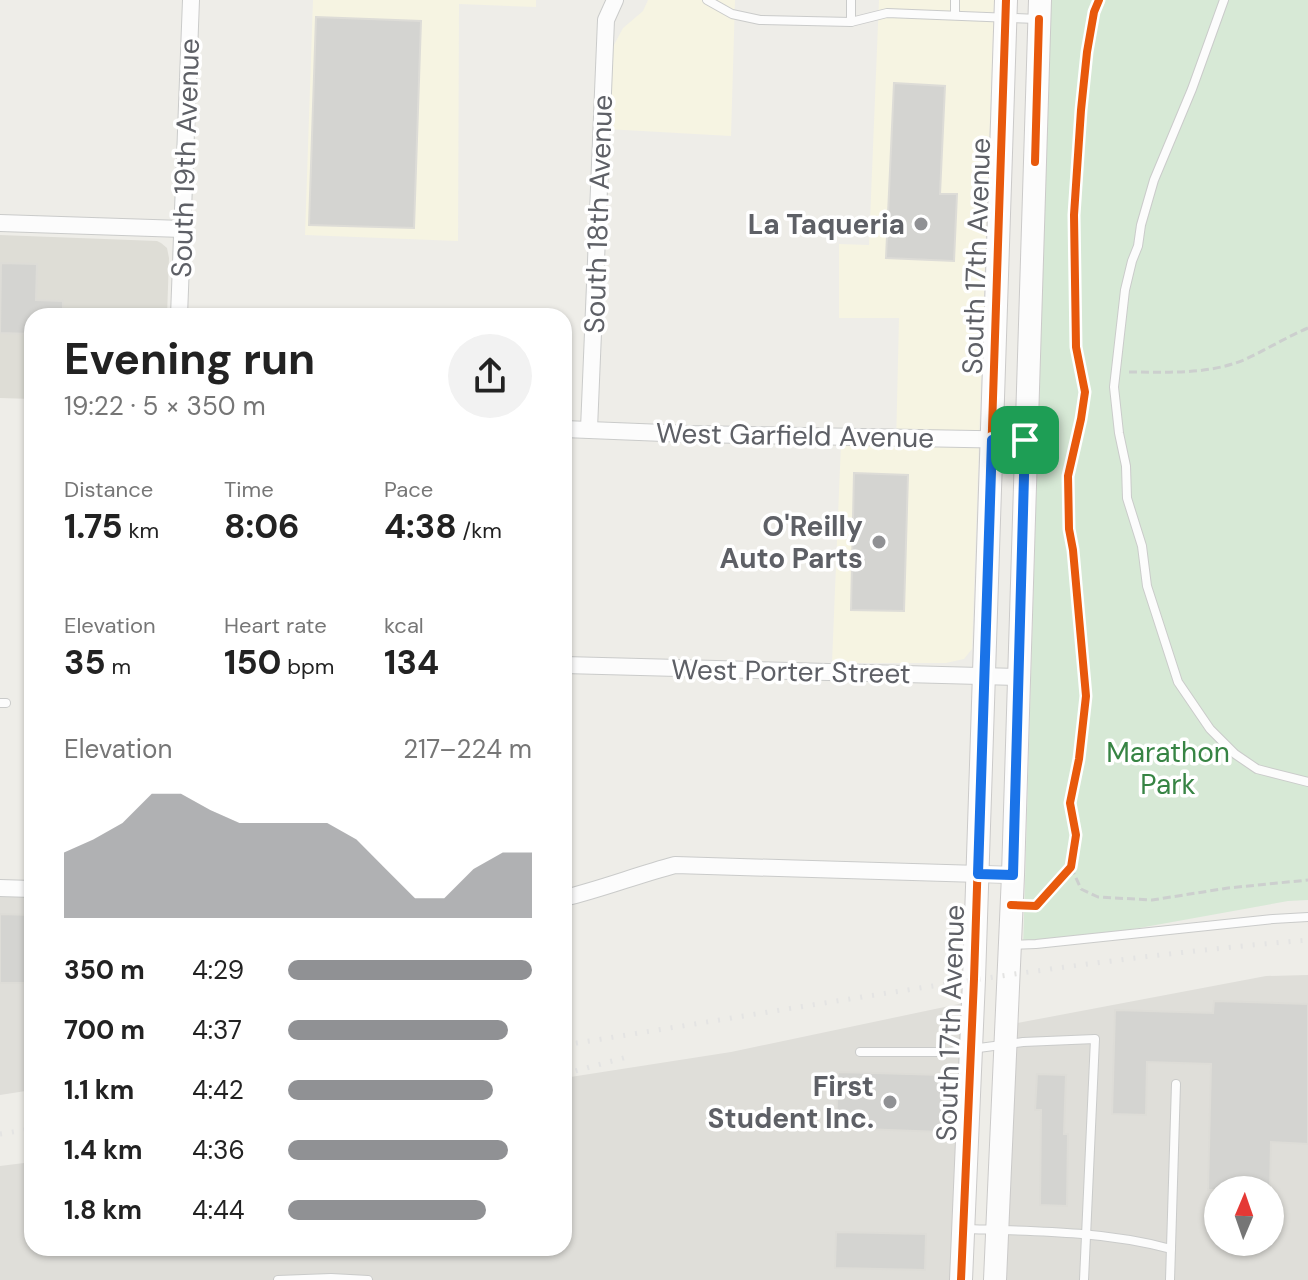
<!DOCTYPE html>
<html lang="en">
<head>
<meta charset="utf-8">
<style>
  body { margin:0; font-family:"DM Sans",sans-serif; background:#f2f2f2; color:#222; height:100vh; display:flex; flex-direction:column; font-size:30px; white-space:nowrap }
  * { box-sizing:border-box; margin:0 }
  p { font-size:26px; color:#767676 }
  .icon { flex:none; width:44px; height:44px; fill:none; stroke:currentColor; stroke-width:2; stroke-linecap:round; stroke-linejoin:round }
  .map { position:relative; flex:1; overflow:hidden }
  .side { position:absolute; left:24px; top:308px; width:548px; height:948px; display:flex; flex-direction:column; background:#fff; border-radius:24px; box-shadow:0 2px 6px #0004 }
  .side>* { flex:none }
  .needle { width:52px; rotate:2deg }
  .buttons { position:absolute; left:1204px; top:1176px; display:grid; gap:16px }
  .buttons a { display:grid; place-items:center; width:80px; height:80px; border-radius:50%; background:#fff; box-shadow:0 2px 6px #0004; font-size:40px }
  .pin { position:absolute; display:grid; place-items:center; width:68px; height:68px; color:#fff; margin:-34px; border-radius:16px; box-shadow:0 4px 12px #0006 }
  .round { display:grid; place-items:center; flex:none; width:84px; height:84px; border-radius:42px; background:#f2f2f2 }
  .headline { display:flex; align-items:center; justify-content:space-between; height:136px; padding:0 40px }
  h1 { font-size:44px; font-weight:700; line-height:60px }
  .metrics { display:grid; grid-template-columns:repeat(3,1fr); gap:12px; height:136px; padding:8px 40px }
  .metrics div { display:grid; align-content:center }
  .metrics b { font-size:34px; font-weight:700 }
  .metrics small { font-size:22px; font-weight:400 }
  .metrics p { font-size:22px }
  .chart { height:224px; padding:16px 40px }
  .chart p { display:flex; justify-content:space-between }
  .chart svg { width:100%; height:144px; margin-top:8px; fill:#909194; opacity:.7 }
  ul { padding:0 40px; list-style:none; font-size:26px }
  li { display:grid; grid-template-columns:128px 96px 1fr; align-items:center; height:60px }
  li i { height:20px; border-radius:10px; background:#909194 }
  .map>svg:first-child { display:block }
  .commercial { fill:#f6f4e2 }
  .industrial { fill:#dfded9; fill-rule:evenodd }
  .education { fill:#deddd6 }
  .green { fill:#d7e9d6 }
  .building { fill:#d4d4d1; stroke:#dddcd7; stroke-width:2 }
  .lines { fill:none; stroke-linecap:round; stroke-linejoin:round }
  .service-casing { stroke:#cacbca; stroke-width:10 }
  .minor-casing { stroke:#cacbca; stroke-width:18 }
  .secondary-casing { stroke:#cbcac9; stroke-width:24 }
  .path { stroke:#cccfce; stroke-width:3; stroke-dasharray:8 4; stroke-linecap:butt }
  .service { stroke:#fcfcfc; stroke-width:8 }
  .minor { stroke:#fcfcfc; stroke-width:16 }
  .secondary { stroke:#fcfcfc; stroke-width:22 }
  .rail { stroke:#e4e4e3; stroke-width:5; stroke-dasharray:2 10; stroke-linecap:butt }
  .cycleway-casing { stroke:#fff; stroke-width:13 }
  .cycleway { stroke:#e8590c; stroke-width:8 }
  .route-casing { stroke:#fff; stroke-width:16 }
  .route { stroke:#1a73e8; stroke-width:10 }
  .poi-dot { fill:#909194; stroke:#fff; stroke-width:3 }
  .labels { text-anchor:middle; stroke-width:7; stroke-linejoin:round; paint-order:stroke }
  .street-label { font-size:28px; fill:#5e6066; stroke:#fff }
  .poi-label { font-size:28px; font-weight:bold; fill:#5e6066; stroke:#fff; text-anchor:end }
  .park-label { font-size:28px; fill:#378444; stroke:#fff }
</style>
</head>
<body>
<div class="map">
<svg width="1308" height="1280" viewBox="0 0 1308 1280">
  <rect width="100%" height="100%" fill="#eeede8"/>
  <g class="commercial">
    <path d="M313 0H536V7L459 4 458 241 305 235Z"/>
    <path d="M648 0H735L731 136 606 129 607 78 614 45 623 28 643 11Z"/>
    <path d="M879 0H994L972 649 964 659 946 663H832L841 443 896 446 899 318H839V244L869 245Z"/>
  </g>
  <g class="industrial">
    <path d="M0 888 32 889V1090L0 1095Z"/>
    <path d="M1308 975V1280H995L1007 1025 1266 976ZM1218 1190H1270V1242H1218Z"/>
    <path d="M973 1001 961 1280H0V1166L32 1162V1248H564V1078L731 1052Z"/>
  </g>
  <path class="education" d="M0 235 157 241 161 243 167 248 169 258 167 316H32V399L0 398Z"/>
  <path class="green" d="M1051 0H1308V900L1288 901 1023 949Z"/>
  <g class="building">
    <path d="M316 17 421 21 414 228 309 225Z"/>
    <path d="M894 83 945 86 940 194H957L954 261 886 258Z"/>
    <path d="M1 263 37 264 36 300 63 301V316H32V334L0 333Z"/>
    <path d="M854 473 908 475 904 611 851 610Z"/>
    <path d="M0 914 32 915V983H0Z"/>
    <path d="M1214 1001 1308 1004V1144L1271 1142 1270 1190H1208L1211 1064 1147 1062 1146 1115 1112 1114 1115 1010 1213 1013Z"/>
    <path d="M838 1072 944 1075 942 1132 836 1128Z"/>
    <path d="M1037 1074 1066 1075 1064 1134H1068L1067 1206 1040 1205 1041 1110H1035Z"/>
    <path d="M836 1232 926 1234 925 1270 835 1268Z"/>
  </g>
  <g class="lines">
    <defs>
      <g id="service">
        <path d="M707 0 732 14 760 20 851 22 887 13 1038 19"/>
        <path d="M1224 0 1192 89 1154 180 1141 225 1138 246 1132 261 1125 290 1114 387 1119 433 1126 466 1127 498 1142 546 1147 586 1178 682 1210 729 1235 754 1257 769 1308 782"/>
        <path d="M955 15V0"/>
        <path d="M851 22V0"/>
        <path d="M0 703H6"/>
        <path d="M1011 945 1036 944 1273 919 1308 917"/>
        <path d="M860 1052H949L1023 1042 1095 1039 1084 1280"/>
        <path d="M965 1229C1033 1231 1104 1231 1171 1249"/>
        <path d="M278 1280 331 1278 368 1280"/>
        <path d="M1170 1280 1176 1084"/>
      </g>
      <g id="minor">
        <path d="M0 223 183 229"/>
        <path d="M179 316 191 0"/>
        <path d="M564 429 689 434 1025 440"/>
        <path d="M589 429 606 20 615 0"/>
        <path d="M564 665 1018 677"/>
        <path d="M0 888 32 889"/>
        <path d="M564 898C602 889 637 875 675 865L1013 875"/>
      </g>
      <g id="secondary">
        <path d="M961 1280 974 979 1006 0"/>
        <path d="M995 1280 1013 875 1040 0"/>
      </g>
    </defs>
    <use href="#service" class="service-casing"/>
    <use href="#minor" class="minor-casing"/>
    <use href="#secondary" class="secondary-casing"/>
    <g class="path">
      <path d="M1129 372C1168 372 1209 375 1246 359 1267 349 1287 337 1308 328"/>
      <path d="M1071 867 1081 889 1098 897 1152 900 1228 888 1308 880"/>
    </g>
    <use href="#service" class="service"/>
    <use href="#minor" class="minor"/>
    <use href="#secondary" class="secondary"/>
    <g class="rail">
      <path d="M564 1045C811 1006 1058 961 1308 940"/>
      <path d="M564 1074 627 1057"/>
      <path d="M0 1134 32 1129"/>
    </g>
    <defs>
      <g id="cycleway">
        <path d="M1035 162 1039 19"/>
        <path d="M1011 905 1036 906 1071 867 1076 835 1070 803 1079 759 1086 696 1073 550 1069 529 1068 476 1081 419 1085 392 1076 347 1074 215 1081 110 1087 52 1094 12 1099 0"/>
        <path d="M961 1280 974 979 1006 0"/>
      </g>
    </defs>
    <use href="#cycleway" class="cycleway-casing"/>
    <use href="#cycleway" class="cycleway"/>
  </g>
  <g class="lines">
    <defs>
      <path id="route" d="M992 440H1025L1013 875 978 874Z"/>
    </defs>
    <use href="#route" class="route-casing"/>
    <use href="#route" class="route"/>
  </g>
  <g class="poi-dot">
    <circle cx="921" cy="224" r="8"/>
    <circle cx="879" cy="542" r="8"/>
    <circle cx="890" cy="1102" r="8"/>
  </g>
  <g class="labels">
    <g class="street-label">
      <text transform="translate(185 158) rotate(-88)" y="10">South 19th Avenue</text>
      <text transform="translate(598 214) rotate(-88)" y="10">South 18th Avenue</text>
      <text transform="translate(976 256) rotate(-88)" y="10">South 17th Avenue</text>
      <text transform="translate(795 435) rotate(1)" y="10">West Garfield Avenue</text>
      <text transform="translate(791 671) rotate(1)" y="10">West Porter Street</text>
      <text transform="translate(950 1023) rotate(-88)" y="10">South 17th Avenue</text>
    </g>
    <g class="poi-label">
      <text x="905" y="234">La Taqueria</text>
      <text x="863" y="536">O'Reilly<tspan x="863" dy="32">Auto Parts</tspan></text>
      <text x="874" y="1096">First<tspan x="874" dy="32">Student Inc.</tspan></text>
    </g>
    <g class="park-label">
      <text x="1168" y="762">Marathon<tspan x="1168" dy="32">Park</tspan></text>
    </g>
  </g>
</svg>
<div class="buttons">
<a><svg class="needle" viewBox="-14 -14 28 28"><path d="M0-13l5 13h-10z" fill="#e53935"/><path d="M0 13l5-13h-10z" fill="#767676"/></svg></a>
</div>
<div class="pin" style="left:1025px;top:440px;background:#1e9e55"><svg class="icon" aria-label="arrive" viewBox="0 0 24 24"><path d="M6 21V4h12l-3 4 3 4H6"/></svg></div>
<section class="side">
<div class="headline"><div><h1>Evening run</h1><p>19:22 · 5 × 350 m</p></div><a class="round"><svg class="icon" aria-label="share" viewBox="0 0 24 24"><path d="M12 15V3M7 8l5-5 5 5M5 13v7h14v-7"/></svg></a></div>
<div class="metrics">
<div><p>Distance</p><b>1.75<small> km</small></b></div>
<div><p>Time</p><b>8:06</b></div>
<div><p>Pace</p><b>4:38<small> /km</small></b></div>
</div>
<div class="metrics">
<div><p>Elevation</p><b>35<small> m</small></b></div>
<div><p>Heart rate</p><b>150<small> bpm</small></b></div>
<div><p>kcal</p><b>134</b></div>
</div>
<div class="chart"><p><span>Elevation</span>217–224 m</p>
<svg viewBox="0 0 160 44" preserveAspectRatio="none"><path d="M0 44V24L10 20L20 15L30 6L40 6L50 11L60 15L70 15L80 15L90 15L100 20L110 29L120 38L130 38L140 29L150 24L160 24V44z"/></svg>
</div>
<ul>
<li><b>350 m</b>4:29<i style="width:100%"></i></li>
<li><b>700 m</b>4:37<i style="width:90%"></i></li>
<li><b>1.1 km</b>4:42<i style="width:84%"></i></li>
<li><b>1.4 km</b>4:36<i style="width:90%"></i></li>
<li><b>1.8 km</b>4:44<i style="width:81%"></i></li>
</ul>
</section>
</div>
</body>
</html>
